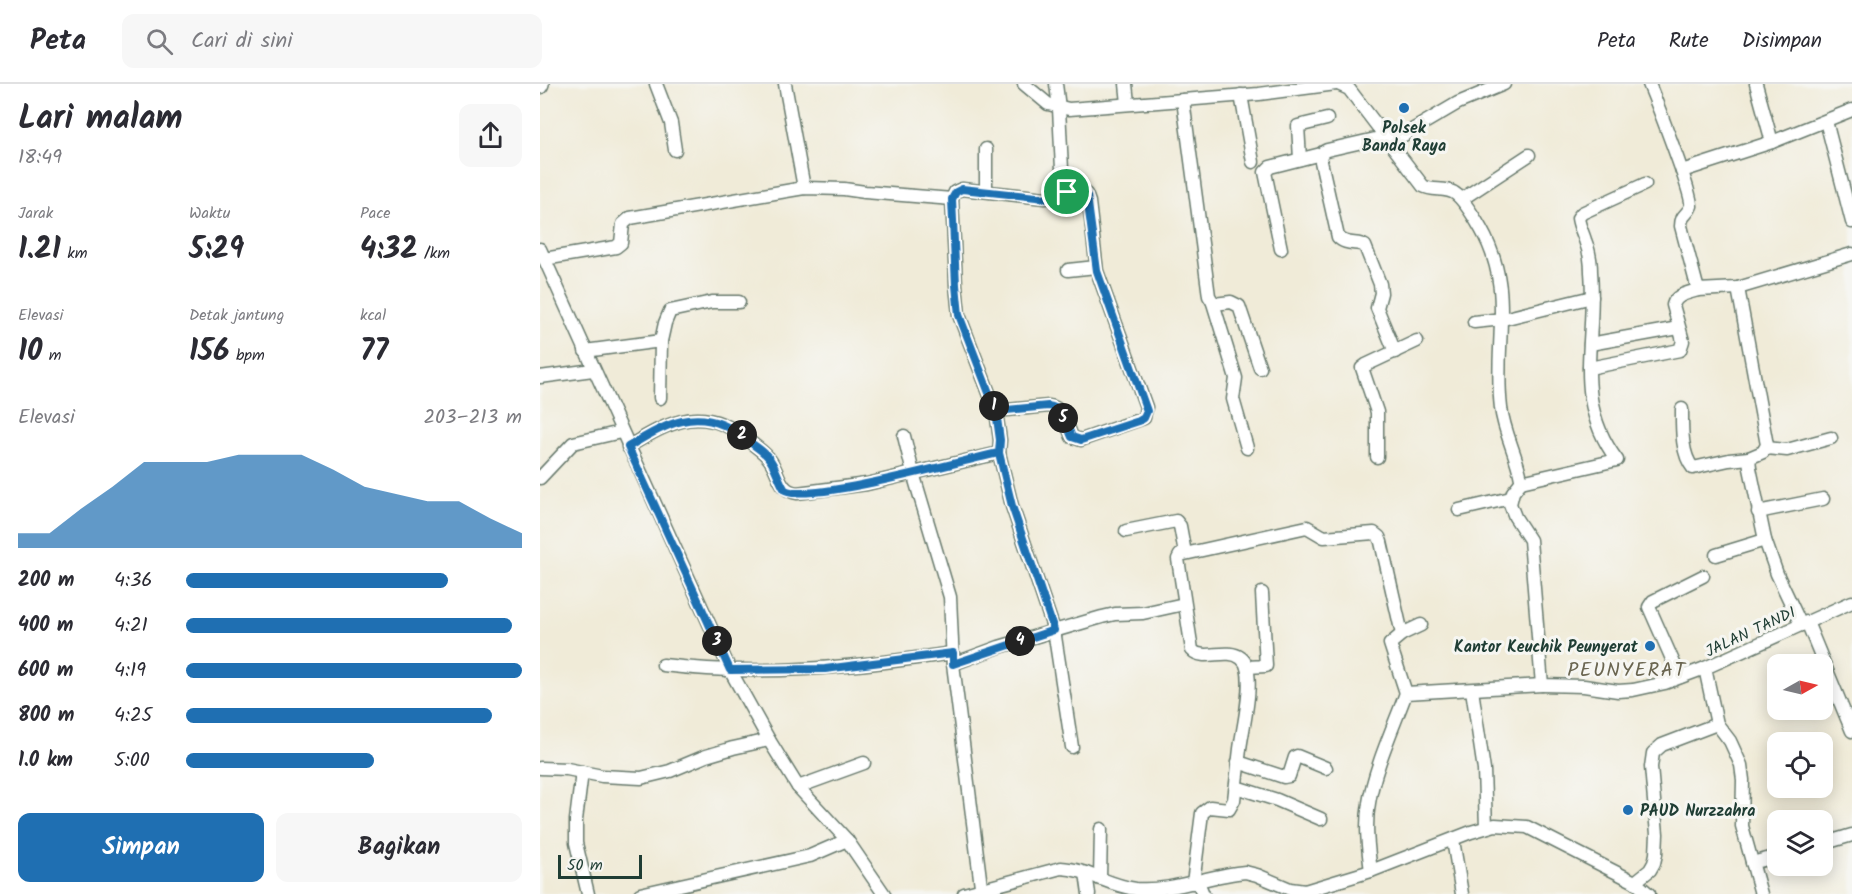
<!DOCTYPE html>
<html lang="id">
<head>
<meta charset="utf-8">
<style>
  body { margin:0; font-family:Kalam,sans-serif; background:#f7f7f7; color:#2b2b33; height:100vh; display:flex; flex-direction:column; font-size:22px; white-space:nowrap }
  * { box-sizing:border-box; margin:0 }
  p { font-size:20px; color:#7c7c81 }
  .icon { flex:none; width:33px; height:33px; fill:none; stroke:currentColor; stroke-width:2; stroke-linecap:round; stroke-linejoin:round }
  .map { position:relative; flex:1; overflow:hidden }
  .details { display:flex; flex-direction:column; background:#fff; width:540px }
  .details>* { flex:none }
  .needle { width:39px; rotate:82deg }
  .controls { position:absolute; left:1227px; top:570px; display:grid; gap:12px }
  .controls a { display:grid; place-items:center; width:66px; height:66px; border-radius:12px; background:#fff; box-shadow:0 3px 15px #0003; font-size:30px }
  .scale { position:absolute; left:18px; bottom:15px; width:84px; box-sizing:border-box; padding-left:6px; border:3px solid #1f3d34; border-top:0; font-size:16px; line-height:21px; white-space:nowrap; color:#1f3d34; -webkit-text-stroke:4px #f6f6f2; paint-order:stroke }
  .pin { position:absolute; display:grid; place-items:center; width:51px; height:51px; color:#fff; margin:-26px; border:3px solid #fff; border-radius:50%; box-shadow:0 2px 6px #0007 }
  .km { position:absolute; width:30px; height:30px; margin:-15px; border-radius:50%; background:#222; color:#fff; font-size:16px; line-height:30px; text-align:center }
  .round { display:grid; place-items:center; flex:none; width:63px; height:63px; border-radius:12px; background:#f7f7f7 }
  .head { display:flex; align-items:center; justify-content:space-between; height:102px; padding:0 18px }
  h1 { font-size:33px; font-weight:800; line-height:45px }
  .stats { display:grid; grid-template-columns:repeat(3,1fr); gap:9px; height:102px; padding:6px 18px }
  .stats div { display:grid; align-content:center }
  .stats b { font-size:30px; font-weight:800 }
  .stats small { font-size:16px; font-weight:400 }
  .stats p { font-size:16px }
  .chart { height:168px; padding:12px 18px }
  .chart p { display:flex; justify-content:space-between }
  .chart svg { width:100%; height:108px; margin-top:6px; fill:#1f6fb2; opacity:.7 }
  .button { display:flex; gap:12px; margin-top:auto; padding:12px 18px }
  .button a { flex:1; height:69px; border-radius:12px; background:#1f6fb2; color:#fff; font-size:24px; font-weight:800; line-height:69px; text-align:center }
  .button a+a { background:#f7f7f7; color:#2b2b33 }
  ul { padding:0 18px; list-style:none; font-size:20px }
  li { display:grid; grid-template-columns:96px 72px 1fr; align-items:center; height:45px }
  li i { height:15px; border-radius:8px; background:#1f6fb2 }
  header { display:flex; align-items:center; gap:36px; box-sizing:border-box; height:84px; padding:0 30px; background:#fff; border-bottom:2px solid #e1e1e2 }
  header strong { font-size:28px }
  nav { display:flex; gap:33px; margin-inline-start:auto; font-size:21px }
  .search { width:420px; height:54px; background:#f7f7f7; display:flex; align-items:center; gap:15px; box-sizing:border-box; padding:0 21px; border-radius:12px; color:#7c7c81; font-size:22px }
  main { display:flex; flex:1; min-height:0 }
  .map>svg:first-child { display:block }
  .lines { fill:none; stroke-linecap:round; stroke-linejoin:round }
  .minor-casing { stroke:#687a6d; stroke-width:15 }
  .major-casing { stroke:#687a6d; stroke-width:18 }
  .minor { stroke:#fff; stroke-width:12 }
  .major { stroke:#fff; stroke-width:15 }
  .route-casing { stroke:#fff; stroke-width:12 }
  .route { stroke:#1f6fb2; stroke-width:8 }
  .poi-dot { fill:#1f6fb2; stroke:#f6f6f2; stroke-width:2 }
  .labels { text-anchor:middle; stroke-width:6; stroke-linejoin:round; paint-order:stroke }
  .poi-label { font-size:16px; font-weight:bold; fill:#1f3d34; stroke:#f6f6f2 }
  .street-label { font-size:16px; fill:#1f3d34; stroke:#f6f6f2 }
  .quarter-label { font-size:20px; letter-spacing:1.5px; fill:#6a6550; stroke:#f6f6f2 }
</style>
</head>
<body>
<header>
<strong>Peta</strong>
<div class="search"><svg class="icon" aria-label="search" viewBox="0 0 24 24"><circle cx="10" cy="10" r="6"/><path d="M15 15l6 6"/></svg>Cari di sini</div>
<nav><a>Peta</a><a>Rute</a><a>Disimpan</a></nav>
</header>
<main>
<section class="details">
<div class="head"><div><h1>Lari malam</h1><p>18:49</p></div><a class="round"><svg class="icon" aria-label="share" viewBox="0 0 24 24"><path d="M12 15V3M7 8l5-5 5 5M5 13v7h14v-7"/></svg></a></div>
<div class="stats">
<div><p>Jarak</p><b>1.21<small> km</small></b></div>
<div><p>Waktu</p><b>5:29</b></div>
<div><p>Pace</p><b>4:32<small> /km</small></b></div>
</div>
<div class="stats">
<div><p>Elevasi</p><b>10<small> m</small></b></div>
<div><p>Detak jantung</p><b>156<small> bpm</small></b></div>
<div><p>kcal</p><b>77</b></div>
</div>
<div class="chart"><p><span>Elevasi</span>203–213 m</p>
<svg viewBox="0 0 160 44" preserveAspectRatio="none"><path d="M0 44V38L10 38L20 28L30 19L40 9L50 9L60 9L70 6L80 6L90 6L100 12L110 19L120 22L130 25L140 25L150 32L160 38V44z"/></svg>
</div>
<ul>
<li><b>200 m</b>4:36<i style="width:78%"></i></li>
<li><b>400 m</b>4:21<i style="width:97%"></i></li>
<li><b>600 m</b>4:19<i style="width:100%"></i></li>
<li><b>800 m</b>4:25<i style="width:91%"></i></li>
<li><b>1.0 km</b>5:00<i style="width:56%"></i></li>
</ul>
<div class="button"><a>Simpan</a><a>Bagikan</a></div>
</section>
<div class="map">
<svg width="1312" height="810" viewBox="0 0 1312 810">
  <rect width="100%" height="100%" fill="#f6f6f2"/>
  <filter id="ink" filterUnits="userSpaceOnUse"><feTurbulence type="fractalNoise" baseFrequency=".0167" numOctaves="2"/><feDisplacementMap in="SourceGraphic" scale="12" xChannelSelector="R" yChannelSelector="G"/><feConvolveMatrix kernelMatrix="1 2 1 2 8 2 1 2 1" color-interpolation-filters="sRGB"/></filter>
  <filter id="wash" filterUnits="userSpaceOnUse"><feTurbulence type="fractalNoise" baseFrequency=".008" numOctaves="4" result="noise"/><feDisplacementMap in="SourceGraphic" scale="24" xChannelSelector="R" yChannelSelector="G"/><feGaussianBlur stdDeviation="1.35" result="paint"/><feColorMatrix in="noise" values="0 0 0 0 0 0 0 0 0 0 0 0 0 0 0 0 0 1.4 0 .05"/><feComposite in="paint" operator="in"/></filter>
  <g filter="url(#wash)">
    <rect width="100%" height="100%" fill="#f0ebd8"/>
  </g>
  <g filter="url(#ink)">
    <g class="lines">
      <defs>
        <g id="minor">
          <path d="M116 0 131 39 135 66"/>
          <path d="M245 0 264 104"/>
          <path d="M484 0 508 20 529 25 719 10 796 0"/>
          <path d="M516 0 519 24 523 106"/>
          <path d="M586 0 588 19"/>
          <path d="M798 0 809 5 883 102C894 108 907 102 917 111 927 120 934 133 941 145 976 207 953 259 961 324 964 349 977 371 981 395V398L973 408 970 420 975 433 990 456 1002 601 1044 602 1078 607 1093 606 1125 599 1165 584"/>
          <path d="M1109 0C1116 17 1153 111 1151 122 1148 131 1141 130 1141 142L1158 206 1198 204 1312 170"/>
          <path d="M1216 0 1232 58"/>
          <path d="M701 11 713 78"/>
          <path d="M643 16 669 212 674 220 691 218 699 222 720 284"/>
          <path d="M1286 37 1312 138"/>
          <path d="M844 53 787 66 783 68 780 73 798 153C806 162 818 157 825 162L840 200 841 209 837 224 855 268"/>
          <path d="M850 59 918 19 964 0"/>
          <path d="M760 75 758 42 787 35"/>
          <path d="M1142 87 1232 58 1312 26"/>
          <path d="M422 105 505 114 513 112 523 106C531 110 539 106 546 110L549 118 557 187 606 323 604 334 541 356 532 353C527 341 523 323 509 322L456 327 419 231 416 201 412 115 415 108Z"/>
          <path d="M446 106V65"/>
          <path d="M922 115 989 71"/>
          <path d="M0 165 190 586 229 656 258 703 307 756 344 810"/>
          <path d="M741 165 725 88 730 83 781 70"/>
          <path d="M4 175 76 163 81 159 83 140 90 134 264 104 304 105 325 108 412 115"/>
          <path d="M528 186 556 183"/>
          <path d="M1198 204 1227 361 1223 368 1209 374 1210 384 1225 456 1237 490 1261 541"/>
          <path d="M673 219 696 294 693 315 707 364"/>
          <path d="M934 238 963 235 1052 213"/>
          <path d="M121 257 125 239 130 227 172 218H199"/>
          <path d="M1050 260 1133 245"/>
          <path d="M45 267 121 257 120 314"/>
          <path d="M1049 284 1140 266 1143 257 1133 221C1136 210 1149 209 1158 206"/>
          <path d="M0 293 53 286"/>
          <path d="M1142 325C1142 343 1141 370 1153 384L1189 376 1209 374"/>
          <path d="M456 327 460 356 459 369 472 422 514 546 532 663"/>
          <path d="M364 352 373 389 410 513 413 580 442 810"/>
          <path d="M88 363C132 336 165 319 209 357 216 363 225 368 230 376 239 388 239 407 257 409L327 400 459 369"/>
          <path d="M1226 364 1247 366 1291 354"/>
          <path d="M837 373V328L822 284 826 281 877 257"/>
          <path d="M0 394 33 359 81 348"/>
          <path d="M981 398 1077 376C1031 315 1057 257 1051 188 1051 177 1049 166 1045 156 1043 149 1039 142 1038 134L1042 129 1105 100"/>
          <path d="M919 426 971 414"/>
          <path d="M1218 428 1283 415"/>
          <path d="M586 447 636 437 640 442 645 469"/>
          <path d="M1176 471 1225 456"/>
          <path d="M1267 538 1312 647"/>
          <path d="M413 580 459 563 562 533 575 530 603 529 644 520"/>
          <path d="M123 581C220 593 317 583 413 569"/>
          <path d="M707 583 726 582 722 509"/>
          <path d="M1140 593 1109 523 1113 517 1163 492"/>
          <path d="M932 606 944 686 946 743"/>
          <path d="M866 609 850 560 862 550 881 541"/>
          <path d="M1177 640 1190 657 1201 681 1203 696 1202 742 1221 810"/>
          <path d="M698 678 744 693 749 692 755 673 757 672 786 684"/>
          <path d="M0 684 27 685 62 692 101 694 130 687 166 672 193 664 229 656"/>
          <path d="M42 688 36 736V759L48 810"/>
          <path d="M258 703 324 679"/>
          <path d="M696 703 737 716 781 735"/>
          <path d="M913 756 922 810"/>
          <path d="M1282 760 1312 751"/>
          <path d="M1212 779 1238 772"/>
          <path d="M831 787C828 765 825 741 829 719 834 685 854 642 866 609L1002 601"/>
          <path d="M546 789 549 810"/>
          <path d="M560 795 561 745"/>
          <path d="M658 798 663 810"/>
          <path d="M1095 798 1110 786 1114 779 1116 770 1117 750 1111 683 1113 669 1122 661 1177 640 1165 584 1312 518"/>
          <path d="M653 799 662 729 670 723 689 725 694 716C696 699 698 682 700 665 702 646 718 586 701 574 687 563 663 578 652 566L638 475 640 471 767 443 784 453 834 449 839 453 841 458 862 550"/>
          <path d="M100 810 270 772 307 756"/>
          <path d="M424 810 521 784C547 785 569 802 596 805 633 808 669 791 705 788L717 791 750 805 765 807 831 787 931 748 955 741 987 743 1095 798 1109 810"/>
        </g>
        <path id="major" d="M0 2 1 0"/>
      </defs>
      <use href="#minor" class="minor-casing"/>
      <use href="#major" class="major-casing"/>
      <use href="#minor" class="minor"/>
      <use href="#major" class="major"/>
    </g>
  </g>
  <g class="lines" filter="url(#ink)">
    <defs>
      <path id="route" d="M527 108 523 106 513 112 505 114 422 105 416 108 412 115 416 201 419 231 456 327 460 356 459 369C422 376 271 420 245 406 238 396 236 382 228 373 223 367 216 363 210 358 165 320 133 335 88 363L190 586 285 585 413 569V580L514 546 472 422 459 369 460 356 456 327 508 322C523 323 527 342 532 353L541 356 599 337 604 334 607 327 557 187 547 112 540 107 527 108"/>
    </defs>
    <use href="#route" class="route-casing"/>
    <use href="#route" class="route"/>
  </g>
  <g class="poi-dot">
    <circle cx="864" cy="24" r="6"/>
    <circle cx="1110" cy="562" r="6"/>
    <circle cx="1088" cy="726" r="6"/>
  </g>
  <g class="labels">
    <g class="poi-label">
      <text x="864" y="49">Polsek<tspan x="864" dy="18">Banda Raya</tspan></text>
      <text x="1098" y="568" text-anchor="end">Kantor Keuchik Peunyerat</text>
      <text x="1100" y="732" text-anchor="start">PAUD Nurzzahra</text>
    </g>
    <g class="street-label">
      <text transform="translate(1210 547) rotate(-25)" y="6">JALAN TANDI</text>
    </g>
    <g class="quarter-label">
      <text x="1087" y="592">PEUNYERAT</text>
    </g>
  </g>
</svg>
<div class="controls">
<a><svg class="needle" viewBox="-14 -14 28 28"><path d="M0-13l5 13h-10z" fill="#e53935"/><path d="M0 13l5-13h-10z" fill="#7c7c81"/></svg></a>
<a><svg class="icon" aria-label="locate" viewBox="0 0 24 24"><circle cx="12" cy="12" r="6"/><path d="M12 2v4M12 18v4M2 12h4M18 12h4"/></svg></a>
<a><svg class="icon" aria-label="layers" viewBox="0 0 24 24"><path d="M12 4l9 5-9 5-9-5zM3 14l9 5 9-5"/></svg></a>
</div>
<div class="scale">50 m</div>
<div class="pin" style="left:527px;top:108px;background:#1e9e55"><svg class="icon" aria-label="arrive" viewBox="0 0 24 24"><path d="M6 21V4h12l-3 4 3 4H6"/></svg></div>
<b class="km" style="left:454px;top:322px">1</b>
<b class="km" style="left:202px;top:351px">2</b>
<b class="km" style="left:177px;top:557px">3</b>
<b class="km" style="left:480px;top:557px">4</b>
<b class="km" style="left:523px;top:334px">5</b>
</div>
</main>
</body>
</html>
